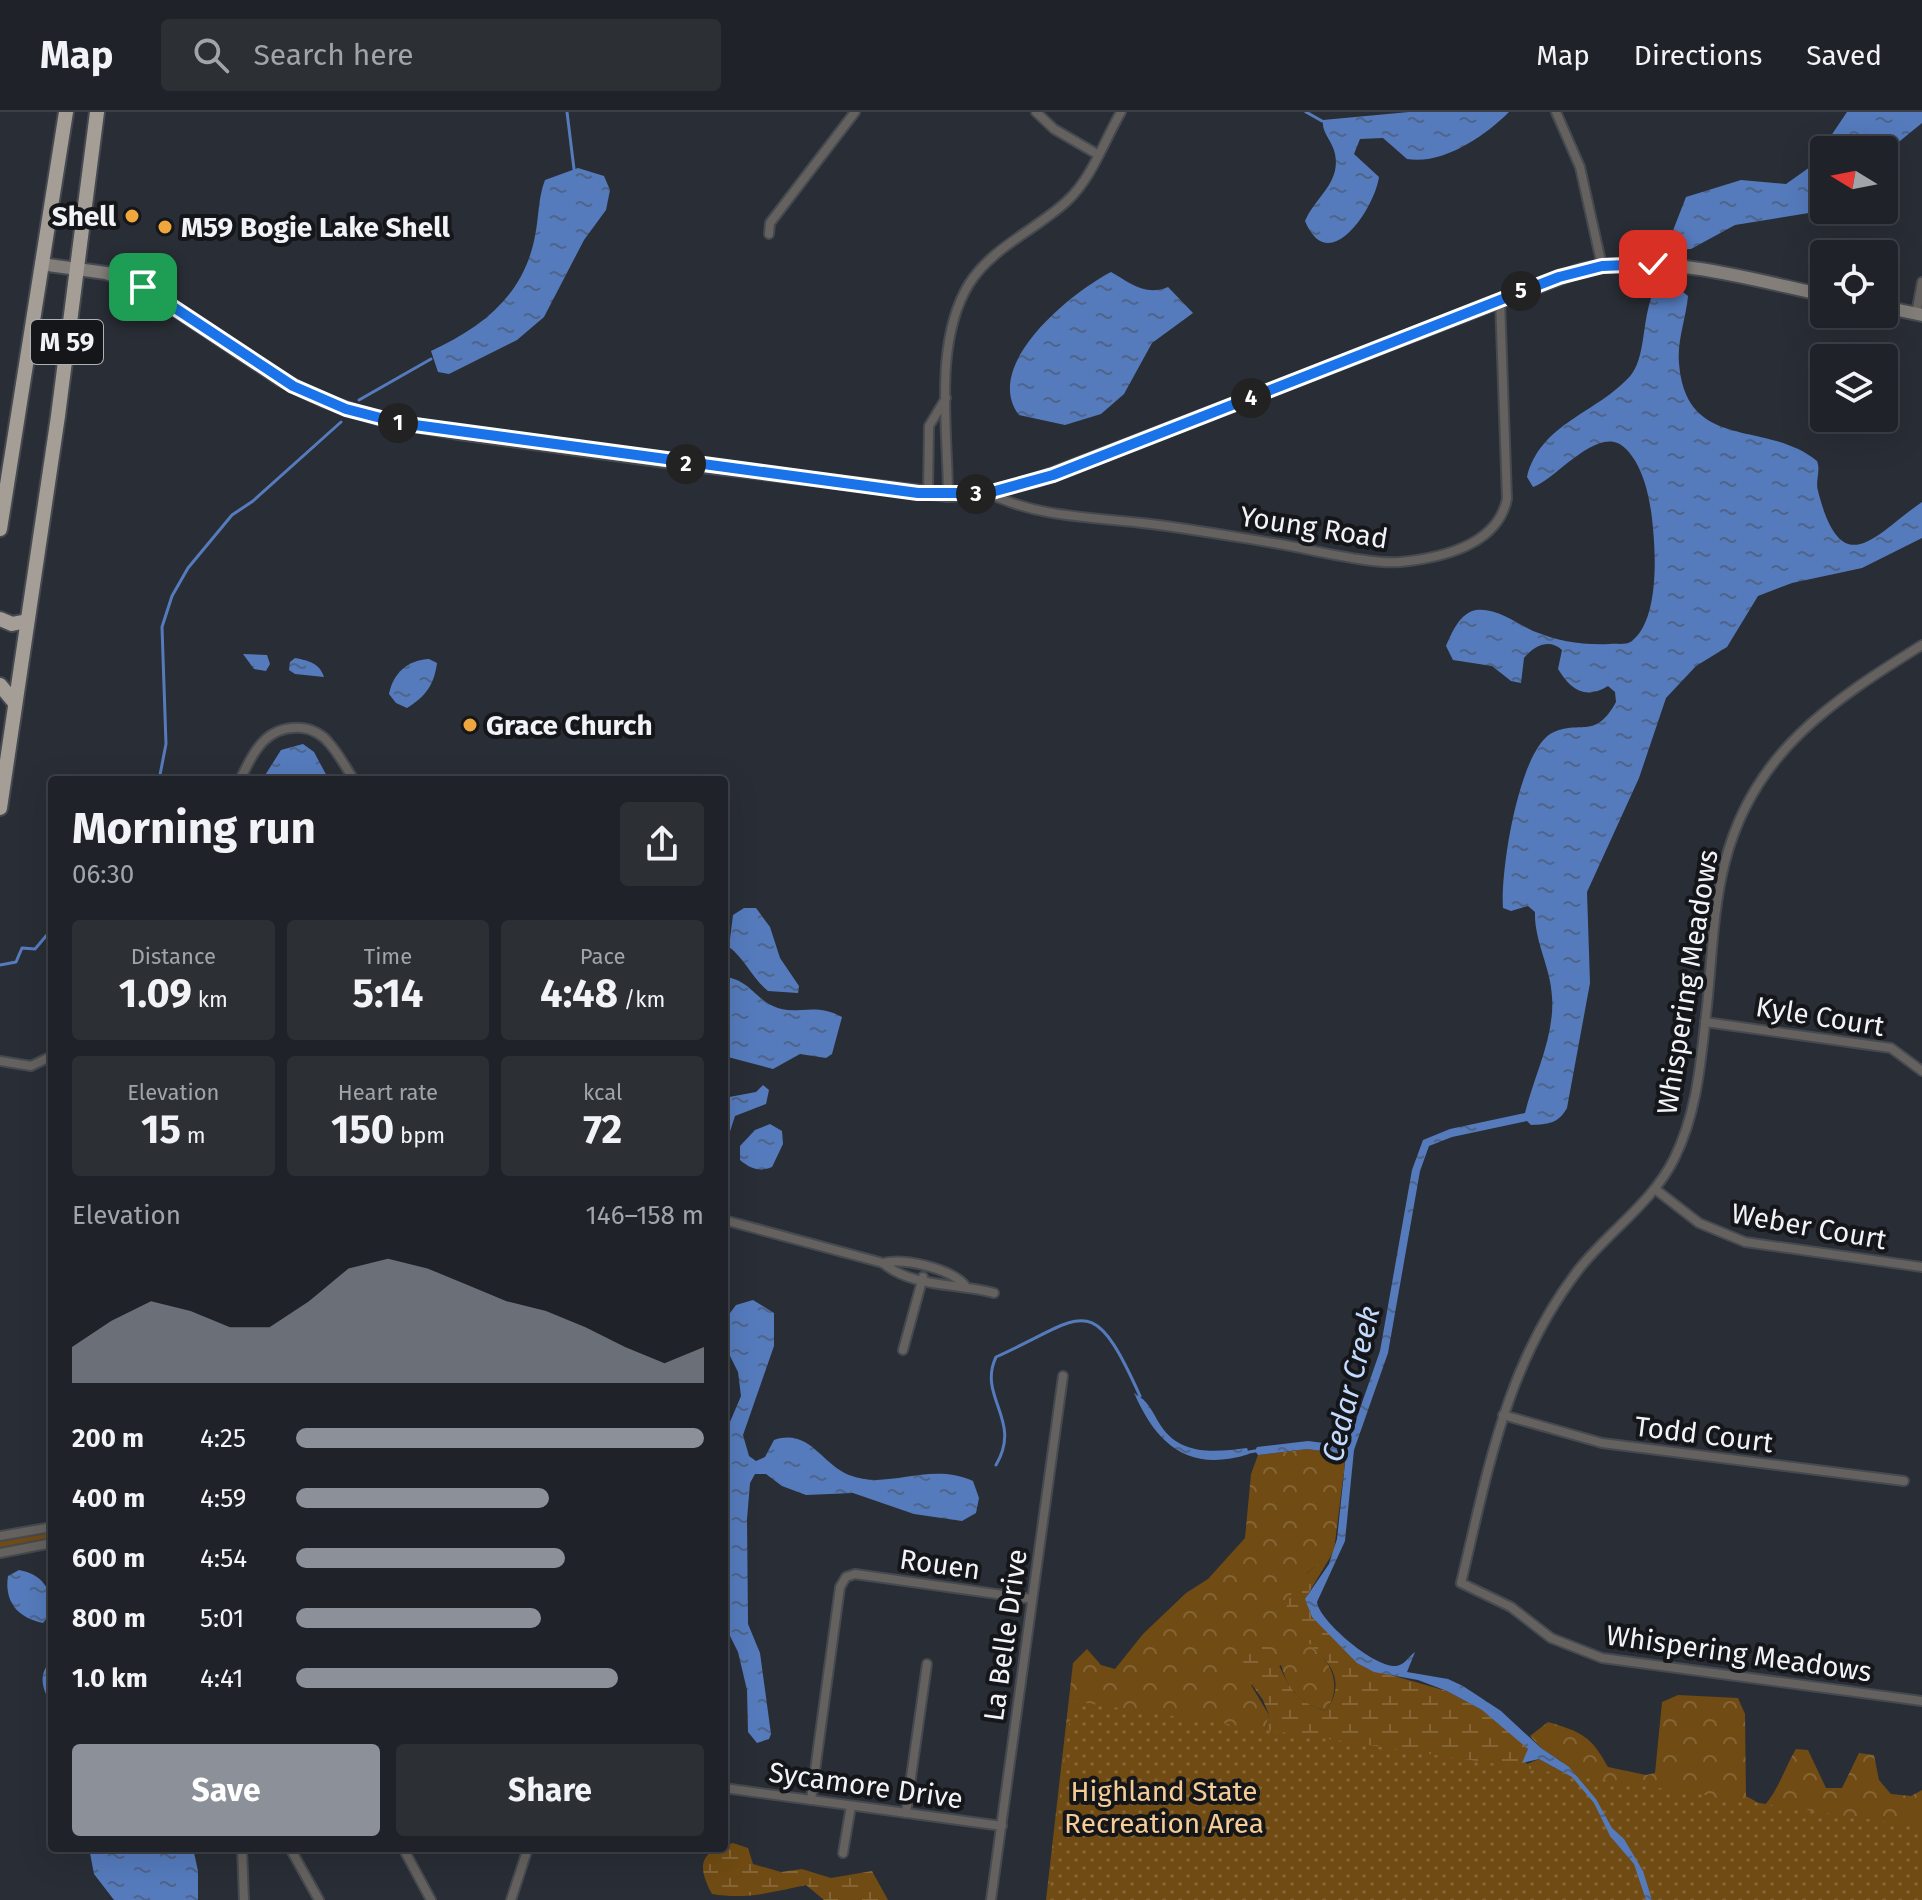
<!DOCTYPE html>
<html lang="en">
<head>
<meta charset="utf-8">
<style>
  body { margin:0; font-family:"Fira Sans",sans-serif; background:#2c2f34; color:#f1f3f6; height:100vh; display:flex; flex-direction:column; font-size:30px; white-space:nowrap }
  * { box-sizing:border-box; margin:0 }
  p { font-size:26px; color:#a1a4a8 }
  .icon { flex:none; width:44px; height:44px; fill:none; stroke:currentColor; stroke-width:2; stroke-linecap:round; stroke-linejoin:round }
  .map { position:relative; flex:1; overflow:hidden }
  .drawer { position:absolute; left:48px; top:664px; width:680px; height:1076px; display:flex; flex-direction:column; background:#1f2228; border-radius:8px; box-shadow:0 8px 32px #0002,0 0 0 2px #3c3f45 }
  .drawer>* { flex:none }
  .needle { width:52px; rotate:280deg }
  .controls { position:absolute; left:1810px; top:24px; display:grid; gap:16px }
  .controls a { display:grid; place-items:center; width:88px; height:88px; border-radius:8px; background:#1f2228; box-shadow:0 8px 32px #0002,0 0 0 2px #3c3f45; font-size:40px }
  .pin { position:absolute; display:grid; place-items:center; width:68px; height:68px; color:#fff; margin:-34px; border-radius:16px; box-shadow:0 4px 12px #0006 }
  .km { position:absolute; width:40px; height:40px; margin:-20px; border-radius:50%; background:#222; color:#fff; font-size:22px; line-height:40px; text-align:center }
  .round { display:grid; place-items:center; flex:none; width:84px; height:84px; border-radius:8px; background:#2c2f34 }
  .headline { display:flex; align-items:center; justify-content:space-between; height:136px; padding:0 24px }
  h1 { font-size:44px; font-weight:700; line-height:60px }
  .metrics { display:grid; grid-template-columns:repeat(3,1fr); gap:12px; height:136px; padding:8px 24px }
  .metrics div { display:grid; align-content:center; border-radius:8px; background:#2c2f34; text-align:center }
  .metrics b { font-size:40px; font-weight:700 }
  .metrics small { font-size:22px; font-weight:400 }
  .metrics p { font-size:22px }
  .chart { height:224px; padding:16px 24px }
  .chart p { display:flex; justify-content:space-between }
  .chart svg { width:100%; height:144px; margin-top:8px; fill:#8c9099; opacity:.7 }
  .primary-button { display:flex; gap:16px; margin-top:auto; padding:16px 24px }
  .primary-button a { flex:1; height:92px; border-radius:8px; background:#8c9099; color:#fff; font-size:32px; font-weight:700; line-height:92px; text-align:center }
  .primary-button a+a { background:#2c2f34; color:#f1f3f6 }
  ul { padding:0 24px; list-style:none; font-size:26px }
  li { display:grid; grid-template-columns:128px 96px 1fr; align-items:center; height:60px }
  li i { height:20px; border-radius:10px; background:#8c9099 }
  header { display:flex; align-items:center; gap:48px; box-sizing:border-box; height:112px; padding:0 40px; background:#1f2228; border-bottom:2px solid #3c3f45 }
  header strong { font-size:38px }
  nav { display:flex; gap:44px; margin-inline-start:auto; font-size:28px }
  .search { width:560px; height:72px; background:#2c2f34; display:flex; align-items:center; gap:20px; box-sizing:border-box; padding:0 28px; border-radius:8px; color:#a1a4a8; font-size:30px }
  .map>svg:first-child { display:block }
  .green { fill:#704b13 }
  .forest { fill:url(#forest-crowns) }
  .wetland { fill:url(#wetland-marsh) }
  .park { fill:url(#park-dots) }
  .water { fill:url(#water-ripples) }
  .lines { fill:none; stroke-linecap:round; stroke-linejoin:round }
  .stream { stroke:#557bbd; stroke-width:3 }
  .minor-casing { stroke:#454950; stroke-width:12 }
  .secondary-casing { stroke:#454950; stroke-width:16 }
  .trunk-casing { stroke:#454950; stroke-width:18 }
  .minor { stroke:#64615e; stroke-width:8 }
  .secondary { stroke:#837e79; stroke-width:12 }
  .trunk { stroke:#a49e96; stroke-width:14 }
  .route-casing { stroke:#fff; stroke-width:16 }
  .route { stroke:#1a73e8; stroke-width:10 }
  .poi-dot { fill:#efa73d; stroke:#141619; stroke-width:3 }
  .labels { text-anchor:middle; stroke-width:8; stroke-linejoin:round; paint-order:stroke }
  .shield { fill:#141619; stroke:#afb1b5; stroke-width:2 }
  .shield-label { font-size:26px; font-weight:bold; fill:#f1f3f8 }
  .poi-label { font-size:28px; font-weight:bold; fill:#f1f3f8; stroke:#141619; text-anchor:start }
  .street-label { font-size:28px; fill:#f1f3f8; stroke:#141619 }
  .park-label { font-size:28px; fill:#f6cc96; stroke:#141619 }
  .water-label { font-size:30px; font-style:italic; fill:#c3d9fe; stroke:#141619 }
</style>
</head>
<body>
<header>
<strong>Map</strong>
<div class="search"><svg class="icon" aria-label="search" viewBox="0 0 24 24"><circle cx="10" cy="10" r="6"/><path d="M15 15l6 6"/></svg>Search here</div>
<nav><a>Map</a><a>Directions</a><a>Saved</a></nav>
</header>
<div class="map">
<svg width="1922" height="1788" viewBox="0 0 1922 1788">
  <defs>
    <pattern id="forest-crowns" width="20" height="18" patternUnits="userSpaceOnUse" patternTransform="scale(2)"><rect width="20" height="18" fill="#704b13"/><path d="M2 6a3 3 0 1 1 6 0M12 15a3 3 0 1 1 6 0" fill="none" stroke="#856536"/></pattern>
    <pattern id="wetland-marsh" width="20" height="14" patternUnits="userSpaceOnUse" patternTransform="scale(2)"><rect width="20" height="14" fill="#704b13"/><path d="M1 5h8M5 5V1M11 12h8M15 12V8" fill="none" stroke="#856536"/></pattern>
    <pattern id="park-dots" width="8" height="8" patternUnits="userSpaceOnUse" patternTransform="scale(2)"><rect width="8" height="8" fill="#704b13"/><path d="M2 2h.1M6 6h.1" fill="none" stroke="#856536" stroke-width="1.8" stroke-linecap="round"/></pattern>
    <pattern id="water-ripples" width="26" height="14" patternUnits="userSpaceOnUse" patternTransform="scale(2)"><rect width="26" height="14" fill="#557bbd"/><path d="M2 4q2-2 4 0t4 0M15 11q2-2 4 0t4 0" fill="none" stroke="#4f6489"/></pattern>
  </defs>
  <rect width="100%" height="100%" fill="#292d35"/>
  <path class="green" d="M52 1419V1427L0 1437V1428Z"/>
  <g class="forest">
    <path d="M1307 1337 1346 1342 1334 1439 1307 1461 1311 1532C1332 1551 1343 1574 1326 1599 1300 1592 1288 1578 1281 1553L1251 1573 1269 1603 1261 1637 1141 1788H1046L1073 1551 1087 1537 1101 1553 1115 1557 1143 1522 1186 1481 1208 1467 1245 1426 1251 1362 1258 1343Z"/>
    <path d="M1678 1583 1738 1586 1745 1602 1746 1684 1764 1694C1779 1677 1784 1657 1796 1637L1808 1638 1826 1676H1842L1859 1641 1874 1643 1879 1668 1891 1682 1911 1684 1922 1678V1780L1652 1788 1562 1650 1541 1636 1530 1624 1548 1610C1582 1620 1591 1624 1608 1655L1646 1663 1655 1661 1662 1590Z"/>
  </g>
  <g class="wetland">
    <path d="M1334 1439 1305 1487 1312 1505 1366 1556 1447 1579 1482 1598 1525 1633 1529 1639 1524 1647 1527 1652 1539 1647 1572 1665 1646 1788H1141L1261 1637 1269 1603 1263 1588 1242 1559 1245 1540 1256 1530 1267 1532C1287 1562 1286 1588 1326 1599 1356 1556 1308 1536 1285 1508 1285 1476 1311 1457 1334 1439Z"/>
    <path d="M733 1731 748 1736 753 1752 781 1760 802 1757 831 1766 872 1759 888 1788H824L806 1773C772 1780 747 1788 712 1782 695 1751 702 1739 733 1731Z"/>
  </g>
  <path class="park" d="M1072 1589 1922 1715V1788H1047Z"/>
  <g class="water">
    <path d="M1409 0H1509C1485 24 1443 53 1407 47L1383 26 1360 27 1354 42 1379 65C1375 95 1329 167 1305 109 1315 85 1341 71 1335 42 1333 30 1321 20 1323 8Z"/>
    <path d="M1847 0H1922V11L1884 42V38H1824V94L1815 100 1735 113 1691 137 1662 139 1664 129 1672 121 1686 85 1741 68 1786 72 1810 55Z"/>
    <path d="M578 56 604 64 610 78 606 98 584 128 544 205 517 228 449 262 438 260 431 239C483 215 524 183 535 124 539 105 538 86 545 68Z"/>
    <path d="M1111 160C1129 170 1145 185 1168 175L1193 201 1152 231 1124 282 1101 302 1065 313 1019 303C981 253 1072 180 1111 160Z"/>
    <path d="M1663 164 1688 184C1686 206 1677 229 1679 251 1686 341 1766 307 1817 349 1821 359 1815 368 1818 379 1842 473 1875 422 1922 390V426L1862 456 1792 471 1758 484 1727 535 1696 554 1666 586 1639 666 1587 780 1590 871 1567 996C1558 1012 1548 1012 1531 1013L1527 1009 1452 1025 1429 1034 1420 1059 1388 1241 1354 1338 1345 1429 1317 1490C1319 1509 1375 1556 1396 1554 1405 1553 1408 1545 1415 1540L1407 1560 1448 1567 1463 1574 1501 1599 1541 1636 1569 1655 1596 1687 1612 1716 1624 1727 1643 1759 1652 1788H1646L1634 1752 1610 1724 1594 1691 1572 1665 1539 1647 1522 1651 1528 1637 1482 1598 1447 1579 1418 1568 1374 1560 1357 1551 1312 1505 1305 1487 1329 1452 1337 1427 1346 1342 1307 1337 1258 1343 1255 1339 1257 1335 1308 1329 1347 1334 1380 1239 1412 1058 1423 1028 1450 1017 1525 1001C1534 964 1555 924 1552 885 1551 856 1534 829 1535 800L1528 794 1511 799 1503 796C1500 761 1519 634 1554 620 1582 608 1595 628 1616 590L1615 580 1608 574C1585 588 1571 578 1558 557L1562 538C1549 526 1534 534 1524 546L1521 571 1511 569 1492 554 1453 548 1446 534C1452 520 1460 501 1476 498 1495 495 1517 511 1533 519 1561 530 1581 533 1610 532 1618 531 1627 534 1633 528 1658 507 1656 446 1653 417 1651 391 1645 356 1626 337 1600 309 1557 367 1533 375L1527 365C1540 311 1598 301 1631 263 1649 241 1639 192 1663 164Z"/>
    <path d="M243 542 267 543 270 552 266 559 254 557Z"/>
    <path d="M295 546C310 549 319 551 324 565L295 562 289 558 290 550Z"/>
    <path d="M429 547 437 551C434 573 426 584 407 596L396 591 389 582C393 561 408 548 429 547Z"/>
    <path d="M303 632 314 640 329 668H262L281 638Z"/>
    <path d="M744 796H756L770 815 780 846 799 874 798 881 768 879C752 866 745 847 729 835L733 803Z"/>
    <path d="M724 865C748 867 754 885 773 894 794 905 814 889 842 905L832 942 826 946 800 942 773 957 724 944Z"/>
    <path d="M763 973 769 978 766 992 735 1004 724 1038V986L756 980Z"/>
    <path d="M770 1012 782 1019 783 1032 772 1055C759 1060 751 1057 740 1048V1034L755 1018Z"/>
    <path d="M753 1188 774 1201V1234L743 1323 749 1344 756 1349 765 1345 774 1328C810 1316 821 1352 849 1363 889 1379 927 1349 973 1369L979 1386 976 1401 962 1409 914 1402 853 1381 806 1383 782 1374 766 1362H755L750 1371 747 1407 748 1512 760 1541 771 1622 769 1627 757 1631 748 1620 747 1578 738 1540 724 1512V1324L741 1284 738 1260 729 1242 727 1205 736 1193Z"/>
    <path d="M1134 1281C1149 1289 1152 1300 1161 1314 1181 1344 1215 1340 1247 1336L1249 1342C1189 1361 1157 1333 1134 1281Z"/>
    <path d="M19 1458C42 1462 52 1477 52 1500L43 1511C18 1506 4 1490 8 1464Z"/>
    <path d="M52 1548V1593C42 1577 37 1562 52 1548Z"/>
    <path d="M89 1736H193L198 1759V1788H114L94 1762Z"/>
  </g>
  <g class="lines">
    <g class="stream">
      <path d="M567 0 574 57"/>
      <path d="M1306 0 1322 9"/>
      <path d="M359 288 431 247"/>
      <path d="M159 668 166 632 162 515 172 484 188 456 232 403 253 389 341 310"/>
      <path d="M0 853 16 850 22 836 35 837 52 817"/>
      <path d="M1249 1340 1255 1339"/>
      <path d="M996 1353C1023 1308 977 1285 996 1245 1085 1205 1091 1175 1140 1284"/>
    </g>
    <defs>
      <g id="minor">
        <path d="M1036 0 1054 17 1097 42"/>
        <path d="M1556 0 1580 55 1602 154"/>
        <path d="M769 122 770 111 855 0"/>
        <path d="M1916 202 1922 170"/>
        <path d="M988 381C1036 405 1090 405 1142 411 1186 416 1230 424 1274 431 1305 436 1372 453 1400 450 1441 446 1497 434 1507 387L1500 187"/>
        <path d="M928 382 929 314 946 286"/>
        <path d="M948 383C948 318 933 231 969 172 992 135 1036 118 1067 89 1092 66 1104 29 1121 0"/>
        <path d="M1922 533C1832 589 1753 640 1725 750 1713 796 1712 847 1707 894 1701 946 1698 999 1674 1047 1652 1091 1609 1119 1579 1157 1506 1251 1488 1358 1461 1471L1511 1495 1551 1526 1602 1546 1922 1589"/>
        <path d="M240 668C254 639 266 613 302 616 312 617 323 623 329 631 339 642 346 656 354 668"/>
        <path d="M1705 910 1891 936 1922 959"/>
        <path d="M0 949 31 954 52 944"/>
        <path d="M1655 1077 1699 1111 1745 1130 1922 1155"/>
        <path d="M724 1108 883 1151C912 1176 959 1171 994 1181"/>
        <path d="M883 1151C905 1146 948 1156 964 1172"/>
        <path d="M903 1238 923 1165"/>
        <path d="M1503 1303 1602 1331 1904 1369"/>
        <path d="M0 1424 52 1415"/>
        <path d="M0 1441 52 1431"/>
        <path d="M724 1676 1002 1714"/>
        <path d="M811 1688 840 1475 846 1465 855 1462 1032 1487"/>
        <path d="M906 1701 927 1552"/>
        <path d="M242 1736 244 1788"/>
        <path d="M290 1736 319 1788"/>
        <path d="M403 1736 431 1788"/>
        <path d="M843 1741 851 1694"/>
        <path d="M511 1788 528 1736"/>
        <path d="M991 1788 1063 1264"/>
      </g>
      <g id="secondary">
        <path d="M41 152 106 161 137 172 280 267 325 289 380 307 459 321 702 354 948 383 988 381 1037 368 1581 158C1661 140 1745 166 1824 183"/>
        <path d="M1884 195 1922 203"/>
      </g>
      <g id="trunk">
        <path d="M0 417 66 0"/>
        <path d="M0 507 12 512 27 509"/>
        <path d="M0 573 15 591"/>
        <path d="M0 696 58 304 97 0"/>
      </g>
    </defs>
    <use href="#minor" class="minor-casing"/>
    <use href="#secondary" class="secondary-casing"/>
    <use href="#trunk" class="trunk-casing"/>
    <use href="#minor" class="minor"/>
    <use href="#secondary" class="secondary"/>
    <use href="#trunk" class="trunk"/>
  </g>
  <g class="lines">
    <defs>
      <path id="route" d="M143 175 293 274 346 297 400 311 918 381H988L1053 363 1559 165 1602 154 1653 152"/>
    </defs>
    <use href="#route" class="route-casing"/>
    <use href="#route" class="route"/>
  </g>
  <g class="poi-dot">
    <circle cx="132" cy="104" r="8"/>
    <circle cx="165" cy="115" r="8"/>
    <circle cx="470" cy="613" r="8"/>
  </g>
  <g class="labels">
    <rect class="shield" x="31" y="208" width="72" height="44" rx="6"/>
    <g class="shield-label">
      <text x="67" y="239">M 59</text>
    </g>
    <g class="poi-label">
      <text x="116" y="114" text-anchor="end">Shell</text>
      <text x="181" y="125">M59 Bogie Lake Shell</text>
      <text x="486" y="623">Grace Church</text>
    </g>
    <g class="street-label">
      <text transform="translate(1314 415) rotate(9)" y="10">Young Road</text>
      <text transform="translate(1687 870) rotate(-81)" y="10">Whispering Meadows</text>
      <text transform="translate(1820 904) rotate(9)" y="10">Kyle Court</text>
      <text transform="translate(1809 1114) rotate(10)" y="10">Weber Court</text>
      <text transform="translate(1704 1322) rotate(7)" y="10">Todd Court</text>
      <text transform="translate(940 1452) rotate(8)" y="10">Rouen</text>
      <text transform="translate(1005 1523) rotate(-82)" y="10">La Belle Drive</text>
      <text transform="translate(1739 1541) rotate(8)" y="10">Whispering Meadows</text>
      <text transform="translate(866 1673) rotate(8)" y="10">Sycamore Drive</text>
    </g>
    <g class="park-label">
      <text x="1164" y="1689">Highland State<tspan x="1164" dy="32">Recreation Area</tspan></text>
    </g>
    <g class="water-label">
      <text transform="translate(1351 1272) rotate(-76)" y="10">Cedar Creek</text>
    </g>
  </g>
</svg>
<div class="controls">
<a><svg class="needle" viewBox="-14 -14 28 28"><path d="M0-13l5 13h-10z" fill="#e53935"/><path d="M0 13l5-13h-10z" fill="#a1a4a8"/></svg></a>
<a><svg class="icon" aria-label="locate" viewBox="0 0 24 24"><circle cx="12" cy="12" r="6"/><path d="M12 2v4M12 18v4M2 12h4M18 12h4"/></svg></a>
<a><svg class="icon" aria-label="layers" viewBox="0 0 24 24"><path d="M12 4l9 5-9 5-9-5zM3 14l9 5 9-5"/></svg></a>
</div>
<div class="pin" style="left:143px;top:175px;background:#1e9e55"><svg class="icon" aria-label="arrive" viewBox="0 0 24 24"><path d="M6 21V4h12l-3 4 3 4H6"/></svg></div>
<div class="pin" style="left:1653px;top:152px;background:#d93025"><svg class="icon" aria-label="check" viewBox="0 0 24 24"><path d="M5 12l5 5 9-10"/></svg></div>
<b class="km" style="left:398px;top:311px">1</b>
<b class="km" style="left:686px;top:352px">2</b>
<b class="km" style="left:976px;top:382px">3</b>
<b class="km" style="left:1251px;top:286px">4</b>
<b class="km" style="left:1521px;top:179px">5</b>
<section class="drawer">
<div class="headline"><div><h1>Morning run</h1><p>06:30</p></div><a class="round"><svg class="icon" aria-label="share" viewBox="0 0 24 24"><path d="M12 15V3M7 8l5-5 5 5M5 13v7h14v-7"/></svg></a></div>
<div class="metrics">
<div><p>Distance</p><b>1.09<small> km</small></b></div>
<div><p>Time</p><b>5:14</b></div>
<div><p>Pace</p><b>4:48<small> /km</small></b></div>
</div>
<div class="metrics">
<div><p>Elevation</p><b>15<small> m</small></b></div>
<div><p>Heart rate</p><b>150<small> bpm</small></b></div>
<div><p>kcal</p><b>72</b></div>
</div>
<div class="chart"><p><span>Elevation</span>146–158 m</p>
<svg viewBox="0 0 160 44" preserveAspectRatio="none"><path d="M0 44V33L10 25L20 19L30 22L40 27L50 27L60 19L70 9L80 6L90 9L100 14L110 19L120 22L130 27L140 33L150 38L160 33V44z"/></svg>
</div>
<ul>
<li><b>200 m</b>4:25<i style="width:100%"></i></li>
<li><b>400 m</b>4:59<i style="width:62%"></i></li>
<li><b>600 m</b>4:54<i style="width:66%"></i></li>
<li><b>800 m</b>5:01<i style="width:60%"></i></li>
<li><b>1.0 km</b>4:41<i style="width:79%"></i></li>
</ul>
<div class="primary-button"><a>Save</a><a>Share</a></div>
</section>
</div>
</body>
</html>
